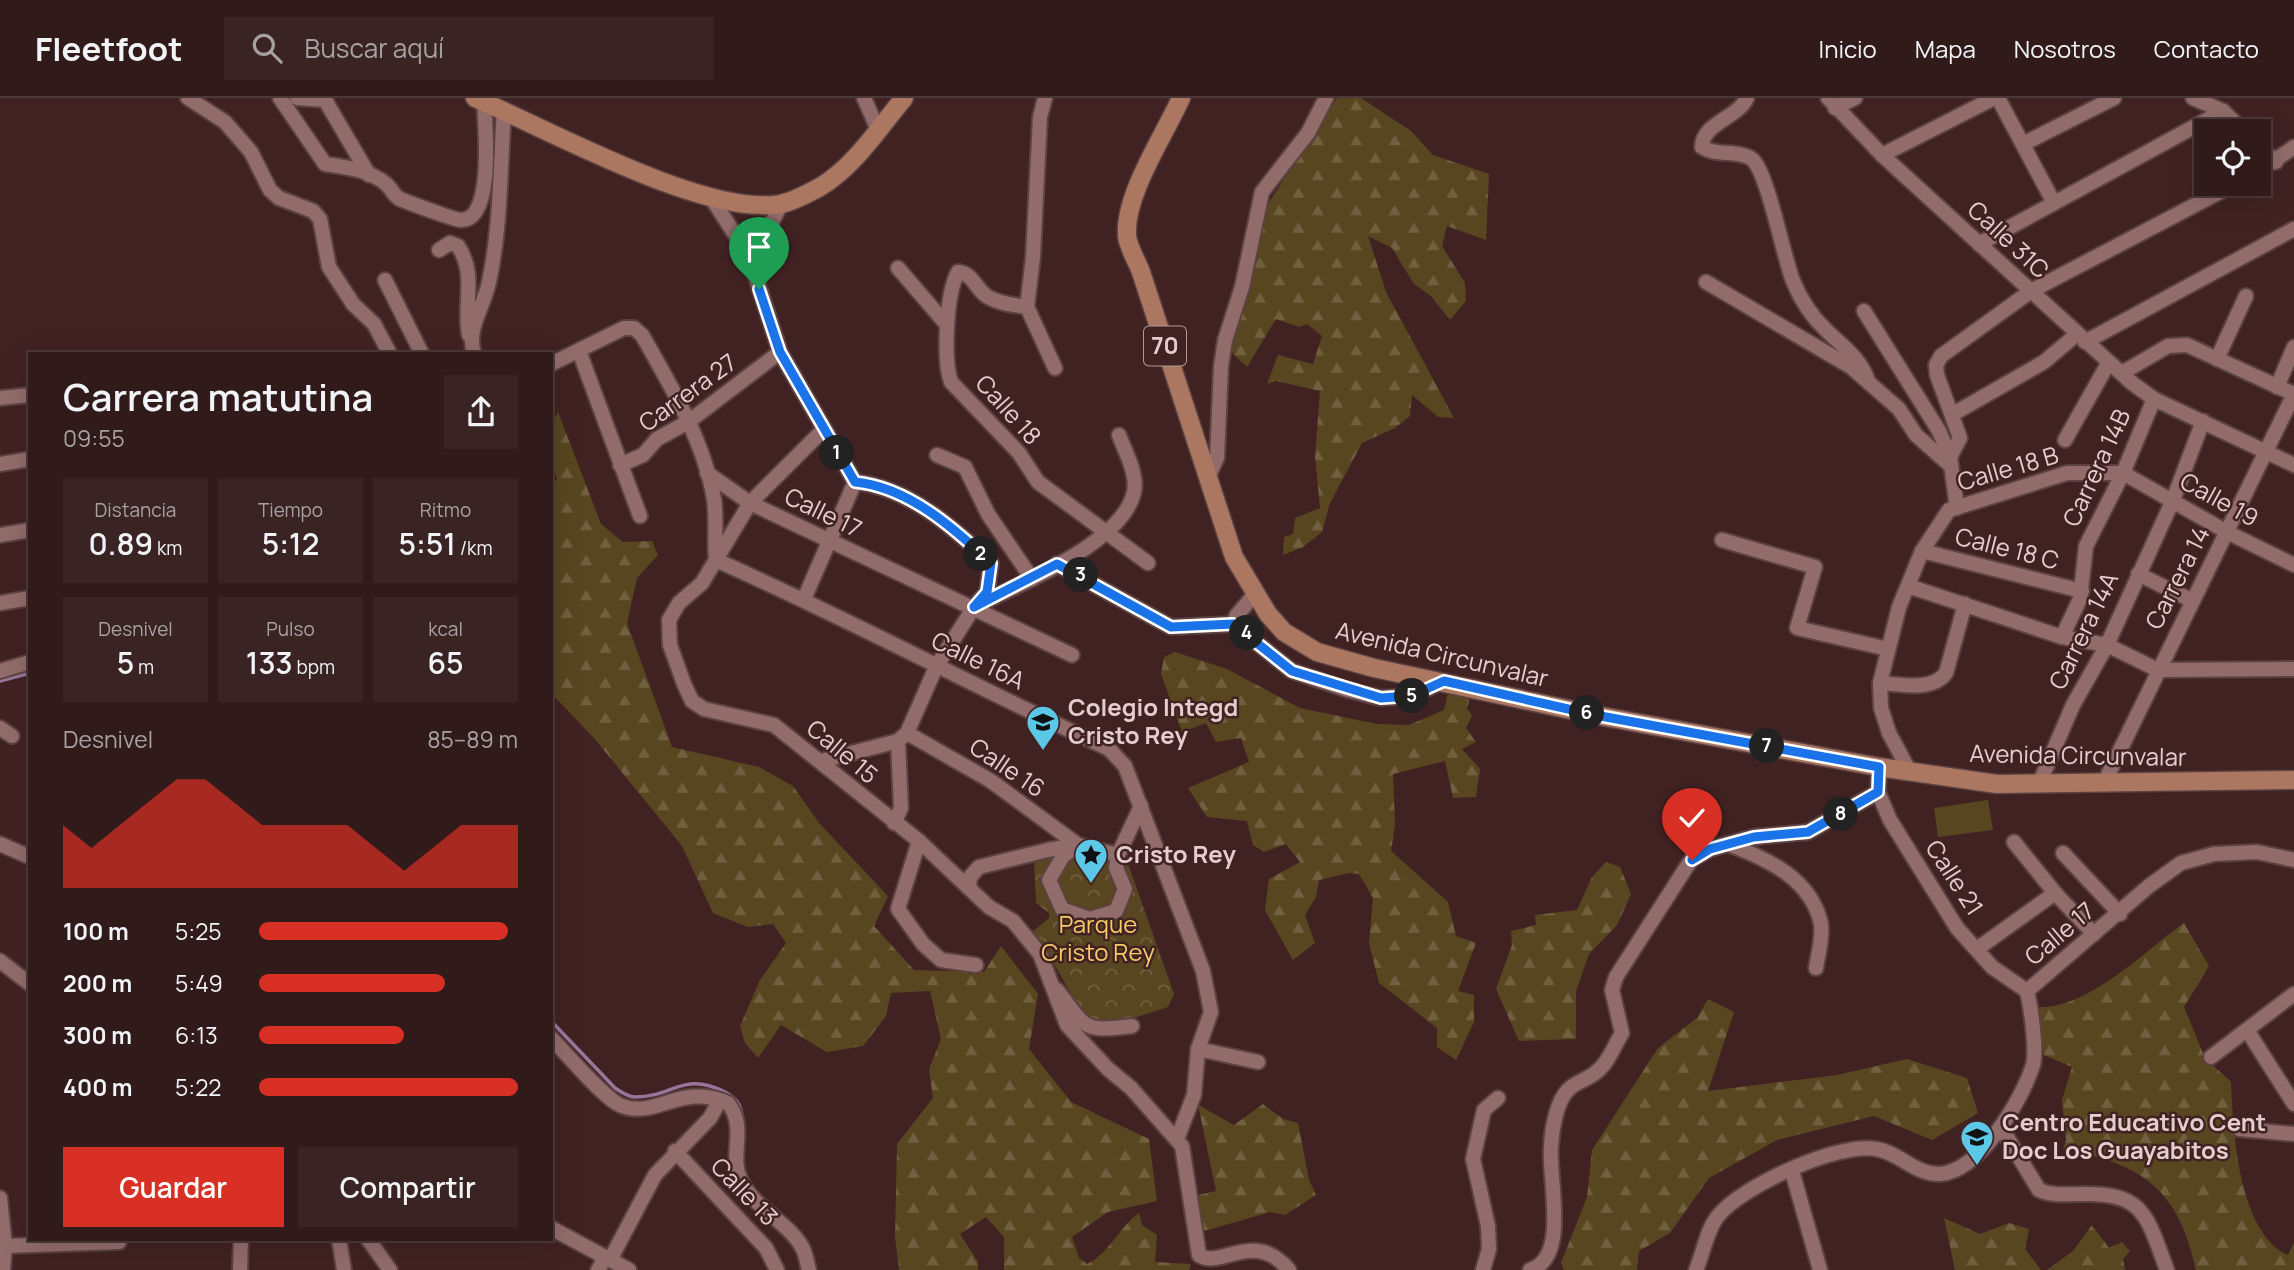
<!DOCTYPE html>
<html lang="es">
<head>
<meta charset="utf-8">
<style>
  body { margin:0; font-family:Manrope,sans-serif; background:#392323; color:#f1f3f6; height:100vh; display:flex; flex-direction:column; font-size:26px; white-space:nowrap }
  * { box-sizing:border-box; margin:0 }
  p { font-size:23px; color:#a8a1a2 }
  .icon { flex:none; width:38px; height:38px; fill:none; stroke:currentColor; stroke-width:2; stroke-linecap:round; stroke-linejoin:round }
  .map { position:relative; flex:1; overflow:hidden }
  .drawer { position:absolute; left:28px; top:254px; width:525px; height:889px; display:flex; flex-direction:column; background:#311a1a; border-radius:0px; box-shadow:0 7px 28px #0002,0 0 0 2px #4c3839 }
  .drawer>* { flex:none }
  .controls { position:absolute; left:2194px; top:21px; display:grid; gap:14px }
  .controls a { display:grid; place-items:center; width:77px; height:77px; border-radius:0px; background:#311a1a; box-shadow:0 7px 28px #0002,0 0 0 2px #4c3839; font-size:35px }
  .pin { position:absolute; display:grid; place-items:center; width:60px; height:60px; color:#fff; margin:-72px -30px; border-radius:50% 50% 50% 0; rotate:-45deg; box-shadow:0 0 7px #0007 }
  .pin .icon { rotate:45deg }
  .km { position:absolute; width:35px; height:35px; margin:-18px; border-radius:50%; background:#222; color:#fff; font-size:19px; line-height:35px; text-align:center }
  .round { display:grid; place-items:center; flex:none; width:74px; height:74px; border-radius:0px; background:#392323 }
  .summary { display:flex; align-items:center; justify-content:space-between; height:119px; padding:0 35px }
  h1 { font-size:38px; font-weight:600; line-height:52px }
  .stats { display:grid; grid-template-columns:repeat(3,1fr); gap:10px; height:119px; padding:7px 35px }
  .stats div { display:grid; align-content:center; border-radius:0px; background:#392323; text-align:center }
  .stats b { font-size:30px; font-weight:600 }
  .stats small { font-size:19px; font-weight:400 }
  .stats p { font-size:19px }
  .chart { height:196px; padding:14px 35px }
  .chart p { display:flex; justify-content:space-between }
  .chart svg { width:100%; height:126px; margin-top:7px; fill:#d93025; opacity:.7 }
  .cta { display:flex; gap:14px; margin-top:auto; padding:14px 35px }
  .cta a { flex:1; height:80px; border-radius:0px; background:#d93025; color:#fff; font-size:28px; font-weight:600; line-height:80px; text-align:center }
  .cta a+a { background:#392323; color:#f1f3f6 }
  ul { padding:0 35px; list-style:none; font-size:23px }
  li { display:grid; grid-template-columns:112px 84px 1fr; align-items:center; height:52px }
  li i { height:18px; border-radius:9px; background:#d93025 }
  header { display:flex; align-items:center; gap:42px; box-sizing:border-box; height:98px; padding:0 35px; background:#311a1a; border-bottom:2px solid #4c3839 }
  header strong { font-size:33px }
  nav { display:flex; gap:38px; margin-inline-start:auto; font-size:24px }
  .search { width:490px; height:63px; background:#392323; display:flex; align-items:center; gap:18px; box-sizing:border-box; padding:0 24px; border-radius:0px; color:#a8a1a2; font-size:26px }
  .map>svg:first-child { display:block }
  .forest { fill:url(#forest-firs) }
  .park { fill:url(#park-crowns) }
  .pitch { fill:#584620 }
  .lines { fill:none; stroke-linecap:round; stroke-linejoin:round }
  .stream { stroke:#98769c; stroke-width:3.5 }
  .minor-casing { stroke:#5b4141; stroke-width:18 }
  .major-casing { stroke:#5b4141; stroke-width:21 }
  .minor { stroke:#916c6b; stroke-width:14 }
  .major { stroke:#ac7760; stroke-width:18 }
  .route-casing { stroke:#fff; stroke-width:14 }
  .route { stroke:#1a73e8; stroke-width:9 }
  .labels { text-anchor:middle; stroke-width:5; stroke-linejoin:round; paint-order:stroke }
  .shield { fill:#412222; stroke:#b39a9a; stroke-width:2 }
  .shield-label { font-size:23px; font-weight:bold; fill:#e4cecd }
  .street-label { font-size:24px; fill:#e4cecd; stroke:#412222 }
  .poi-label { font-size:24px; font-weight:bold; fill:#e4cecd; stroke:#412222; text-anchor:start }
  .park-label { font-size:24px; fill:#f7c969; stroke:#412222 }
</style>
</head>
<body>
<header>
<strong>Fleetfoot</strong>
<div class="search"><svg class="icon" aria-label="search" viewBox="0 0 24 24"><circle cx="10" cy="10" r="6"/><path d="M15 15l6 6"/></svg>Buscar aquí</div>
<nav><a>Inicio</a><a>Mapa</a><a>Nosotros</a><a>Contacto</a></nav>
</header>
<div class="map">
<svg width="2294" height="1172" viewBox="0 0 2294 1172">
  <defs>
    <pattern id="forest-firs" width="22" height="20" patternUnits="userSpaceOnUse" patternTransform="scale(1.75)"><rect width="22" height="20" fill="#584620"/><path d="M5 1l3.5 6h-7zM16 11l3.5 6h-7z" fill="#70603f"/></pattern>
    <pattern id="park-crowns" width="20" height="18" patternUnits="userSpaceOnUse" patternTransform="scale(1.75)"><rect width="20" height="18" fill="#584620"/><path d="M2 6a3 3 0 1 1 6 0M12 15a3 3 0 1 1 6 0" fill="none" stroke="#70603f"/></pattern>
  </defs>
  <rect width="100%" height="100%" fill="#412222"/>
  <g class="forest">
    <path d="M1337 0H1361L1411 33 1433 57 1489 76 1486 142 1447 128 1442 148 1465 185 1466 203 1450 222 1431 198 1414 186 1392 150 1368 138 1386 194 1454 320 1438 319 1412 297 1410 318 1395 330 1362 345 1330 405 1322 434 1303 449 1283 457 1284 439 1293 436 1295 420 1320 410 1315 359 1320 293 1276 283 1267 286 1278 257 1313 266 1322 238 1307 226 1299 229 1276 221 1247 269 1230 253 1266 109Z"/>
    <path d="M558 314 601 426 623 444 652 443 658 457 637 480 627 525 672 649 759 669 793 688 819 725 888 798 874 828 914 872 984 874 1001 848 1038 896 1029 951 1071 1004 1149 1041 1157 1103 1108 1114 1072 1139 1079 1160 1087 1166C1110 1155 1118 1130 1139 1115L1142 1127 1157 1137 1155 1164 1191 1166 1189 1172H1004V1139L986 1119 960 1136 978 1164V1172H899L895 1139 897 1046 933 1000 929 971 941 941 930 893 891 895 886 918 863 948 827 954 781 927 758 960 745 945 740 928 760 882 786 845 773 826 748 829 713 815 682 748 594 640 551 595V390L557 381C550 360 547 334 558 314Z"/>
    <path d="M1175 554 1227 571 1300 610 1377 626 1409 627 1444 612 1448 595 1470 599 1467 610 1472 618 1466 630 1476 644 1462 651 1480 671 1476 699 1453 700 1445 663 1393 676 1395 727 1391 753 1448 804 1456 838 1476 845 1458 893 1474 897V924L1456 962 1437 949V930L1379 885 1369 845 1373 800 1359 776 1349 775 1319 782 1316 799 1305 817 1315 845 1293 862 1265 812 1269 781 1300 764 1286 746 1264 754 1253 747 1247 723 1207 719 1188 690 1249 664 1241 640 1216 644 1206 625 1182 634 1161 576 1164 559Z"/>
    <path d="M1606 764 1620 769 1631 796 1617 827 1589 856 1576 893V941L1519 943 1496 891 1512 847 1511 833 1536 827 1535 817 1577 812 1592 779Z"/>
    <path d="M2184 825 2209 868 2184 909 2205 960 2231 984C2233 1032 2238 1135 2288 1157L2294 1145V1172H2196C2178 1090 2142 1066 2063 1051L2066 1042 2062 1002 2072 969 2044 957 2038 909C2087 912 2146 852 2184 825Z"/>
    <path d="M1708 901 1734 914 1708 993 1837 977 1907 961 1967 980 1978 1015 1932 1042 1874 1018 1777 1042 1709 1080 1670 1135 1639 1153 1637 1172H1564L1561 1165 1587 1099 1592 1052 1658 950 1697 920Z"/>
    <path d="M1263 1006 1283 1021 1298 1025 1309 1082 1316 1097 1285 1117 1270 1114 1201 1134 1194 1098 1216 1093 1198 1007 1234 1027Z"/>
    <path d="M1944 1120 1980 1136 2009 1125 2029 1131 2025 1151 2041 1172H1955Z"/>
    <path d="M2092 1127 2109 1150 2122 1144 2130 1153 2123 1161 2125 1172H2047L2073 1153Z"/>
  </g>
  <path class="park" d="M1090 755 1126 760 1174 896 1168 909 1118 925 1097 924 1082 915 1047 854 1031 835 1049 820V815L1036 805 1034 761 1053 756Z"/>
  <path class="pitch" d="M1988 702 1993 732 1938 739 1934 710Z"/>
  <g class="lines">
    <g class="stream">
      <path d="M0 583 30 575"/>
      <path d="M551 923 615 990C621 994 628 999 635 999 674 999 682 973 725 994 739 1001 742 1010 743 1025"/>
    </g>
    <defs>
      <g id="minor">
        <path d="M188 0 225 24 251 54 270 92 279 100 313 113 320 121 329 169 353 206 374 226 390 256"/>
        <path d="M280 0 325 66C345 69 370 72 386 86 391 90 394 98 400 101 407 104 455 122 461 122 495 122 485 26 484 4"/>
        <path d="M297 0 325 2 369 77"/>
        <path d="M864 0 878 32"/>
        <path d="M1045 0 1040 19 1033 159 1027 209 1055 270"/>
        <path d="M1747 0C1738 20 1702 25 1702 49 1717 59 1740 51 1753 62 1768 77 1783 157 1793 183 1800 200 1812 219 1826 232 1844 250 1860 259 1869 285"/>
        <path d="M1828 0 1882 57 2132 285 2154 301 2294 367"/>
        <path d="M1998 0 2054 105"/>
        <path d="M2193 0 2223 13 2244 33"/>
        <path d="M1835 10 1855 0"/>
        <path d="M2023 46 2114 0"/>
        <path d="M2259 48 2276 64"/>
        <path d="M1882 57 1994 0"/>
        <path d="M2259 73 2294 49"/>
        <path d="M712 101 749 158"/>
        <path d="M781 106 767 134 749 158 780 254 855 384C908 389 954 430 991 465L987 494 974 509 936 569 907 635 898 643 821 663"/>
        <path d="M1979 146 2223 13"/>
        <path d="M439 152 450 145 458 148C477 177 463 205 469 237"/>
        <path d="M898 170 947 227"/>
        <path d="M385 182 422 256"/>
        <path d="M1706 184 1851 269 1899 311 1916 337 1951 368"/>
        <path d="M1027 209C1014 207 1000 206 988 199 976 192 973 175 958 174 946 196 943 261 951 284L1019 355 1038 384 1148 465"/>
        <path d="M1864 213 1939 333 1950 359 1957 410"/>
        <path d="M2085 244 2294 131"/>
        <path d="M579 253 640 418"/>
        <path d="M474 256C466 230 484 209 489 184 501 128 500 70 504 13"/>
        <path d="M2217 261 2246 198"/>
        <path d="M551 266 624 230H634L642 237C671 288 704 343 714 401 717 421 714 441 716 461"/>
        <path d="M2122 275 2168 248 2187 247 2294 296"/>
        <path d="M2277 289 2294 249"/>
        <path d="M0 300 30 297"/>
        <path d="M1953 316 2044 264 2077 236"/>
        <path d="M823 332 750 405 702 485 679 505 669 522 670 547 684 586 692 603 704 611 774 627 919 743 989 809 1013 823 1040 856 1067 927 1108 971 1131 990 1182 1048 1199 1157C1220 1172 1254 1130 1289 1172"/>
        <path d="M2065 342 2109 264"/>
        <path d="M937 357 965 369 988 416 1032 481"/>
        <path d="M1950 359 1960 340 1937 277 1936 267 1941 258 2031 193 2235 86"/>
        <path d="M0 366 30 361"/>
        <path d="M620 367 643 357 657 341 688 324 780 254"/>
        <path d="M707 375 750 405 1072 557"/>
        <path d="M1207 381 1217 360 1221 268 1225 242 1242 189 1262 94 1308 35 1326 0"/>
        <path d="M0 437 30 432"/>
        <path d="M1722 442 1815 469 1797 530 1888 551"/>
        <path d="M1922 453 2082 493"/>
        <path d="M716 462C849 521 977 590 1109 651L1125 668 1203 873 1211 914 1198 951 1194 997 1177 1041"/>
        <path d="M1057 466 1171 529 1233 526"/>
        <path d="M2138 476 2193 503"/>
        <path d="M1908 488 2062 539 2107 547 2158 572 2294 571"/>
        <path d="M804 501 855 384"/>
        <path d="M0 505 30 500"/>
        <path d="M981 505C1023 485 1124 443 1134 394 1138 376 1125 354 1119 337"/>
        <path d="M1233 526 1292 573 1348 592 1381 600 1411 598 1443 583"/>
        <path d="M1233 526 1237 517 1254 497"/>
        <path d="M2062 539 2080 501 2086 448 2123 375 2154 301"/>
        <path d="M0 573 30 564"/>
        <path d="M1880 585C1901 586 1932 594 1946 575L1965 506"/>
        <path d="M0 630 12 638"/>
        <path d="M907 635 991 683 1078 747"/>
        <path d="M1879 669 1878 694 1890 722 1957 830 1992 869 2027 893"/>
        <path d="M1910 674 1889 635 1881 610 1880 585 1899 509 1922 453 1949 412 2067 375H2123L2227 434 2294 467"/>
        <path d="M2104 685 2294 296"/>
        <path d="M2039 686 2073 607 2107 547 2173 402 2203 323"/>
        <path d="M894 725 901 710 898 643"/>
        <path d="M919 743 898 811 923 846 941 862 976 867"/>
        <path d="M2014 744 2055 795 2094 836"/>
        <path d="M0 746 30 759"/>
        <path d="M1728 746C1767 761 1811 780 1821 826 1823 840 1818 856 1816 870"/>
        <path d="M1078 747 1063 758 1049 782 1062 811 1090 821 1116 813 1125 791 1116 770 1118 757 1141 708"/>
        <path d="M2063 755 2120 816"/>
        <path d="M969 790 970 779 979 769 1048 752 1078 747 1118 757"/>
        <path d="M1977 851 2055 795"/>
        <path d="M0 863 30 886"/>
        <path d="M1057 892C1087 931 1082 934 1132 928"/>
        <path d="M2247 932 2294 1006"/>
        <path d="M551 940C566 955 605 1002 622 1008 656 1021 682 984 728 1005 748 1030 728 1057 741 1083 755 1111 791 1126 803 1151 806 1157 807 1165 809 1172"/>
        <path d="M1198 951 1258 964"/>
        <path d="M2211 959 2294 896"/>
        <path d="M2002 1031 2039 1092C2052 1098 2066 1096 2081 1096 2145 1094 2147 1119 2167 1172"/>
        <path d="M2239 1031 2294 1036"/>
        <path d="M675 1053 766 1150 777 1172"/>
        <path d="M1792 1073 1820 1172"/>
        <path d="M0 1100 5 1148 3 1172"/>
        <path d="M551 1130 629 1172"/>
        <path d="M339 1141 344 1172"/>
        <path d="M368 1141 390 1172"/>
        <path d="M5 1148 119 1144"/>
        <path d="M610 1162 655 1077 710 1020 720 1002"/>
        <path d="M240 1172 241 1141"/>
        <path d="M598 1172 605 1160"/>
        <path d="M1483 1172 1489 1151 1488 1128 1473 1061 1484 1012 1498 1000"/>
        <path d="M1530 1172C1570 1160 1548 1081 1551 1048 1552 1032 1556 1004 1568 992 1575 984 1587 982 1595 975 1608 966 1614 948 1622 935L1612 892 1616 879 1691 762 1710 751 1754 739 1808 734 1878 694"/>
        <path d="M1696 1172C1703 1156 1707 1131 1718 1118 1742 1088 1838 1044 1876 1051 1899 1054 1915 1077 1940 1076 1980 1073 2022 1002 2033 967 2037 952 2031 910 2027 893L2149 788 2181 765 2214 756 2257 754 2294 762"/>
      </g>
      <g id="major">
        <path d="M475 0C547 31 706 119 780 106 792 104 809 95 820 89 854 69 879 30 904 0"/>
        <path d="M1181 0C1164 38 1124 97 1127 138 1128 149 1137 163 1141 174L1234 459 1268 516 1284 534 1317 554 1374 570 1595 617 1879 669 1997 686 2294 682"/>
      </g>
    </defs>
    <use href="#minor" class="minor-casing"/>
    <use href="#major" class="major-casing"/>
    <use href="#minor" class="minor"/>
    <use href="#major" class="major"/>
  </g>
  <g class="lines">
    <defs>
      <path id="route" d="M759 191 780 254 855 384C908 389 954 430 991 465L987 494 974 509 1057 466 1171 529 1233 526 1292 573 1381 600 1411 598 1444 583 1595 617 1879 669 1878 694 1808 734 1754 739 1710 751 1692 762"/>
    </defs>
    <use href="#route" class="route-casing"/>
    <use href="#route" class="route"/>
  </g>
  <defs>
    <symbol id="school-pin" viewBox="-11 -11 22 30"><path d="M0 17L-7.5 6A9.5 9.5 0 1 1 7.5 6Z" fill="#5bc8e7" stroke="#412222"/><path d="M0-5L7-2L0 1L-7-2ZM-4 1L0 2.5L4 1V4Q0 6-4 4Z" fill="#111"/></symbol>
    <symbol id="sight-pin" viewBox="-11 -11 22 30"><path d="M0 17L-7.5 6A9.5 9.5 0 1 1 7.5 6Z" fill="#5bc8e7" stroke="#412222"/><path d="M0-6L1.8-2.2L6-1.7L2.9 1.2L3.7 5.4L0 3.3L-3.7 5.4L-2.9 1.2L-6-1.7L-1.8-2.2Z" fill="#111"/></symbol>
  </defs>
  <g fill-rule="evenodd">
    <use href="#school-pin" x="1024" y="605" width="38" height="52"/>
    <use href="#sight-pin" x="1072" y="738" width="38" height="52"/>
    <use href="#school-pin" x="1958" y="1020" width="38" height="52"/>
  </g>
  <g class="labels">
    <rect class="shield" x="1144" y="228.5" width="42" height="39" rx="5"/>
    <g class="shield-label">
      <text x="1165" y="256">70</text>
    </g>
    <g class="street-label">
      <text transform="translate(2008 142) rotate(43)" y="8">Calle 31C</text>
      <text transform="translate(688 295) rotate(-36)" y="8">Carrera 27</text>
      <text transform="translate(1008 312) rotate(48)" y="8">Calle 18</text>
      <text transform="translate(2097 370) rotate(-65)" y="8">Carrera 14B</text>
      <text transform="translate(2008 371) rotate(-16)" y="8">Calle 18 B</text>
      <text transform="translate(2219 402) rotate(29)" y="8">Calle 19</text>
      <text transform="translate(823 415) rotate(26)" y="8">Calle 17</text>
      <text transform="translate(2007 451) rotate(14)" y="8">Calle 18 C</text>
      <text transform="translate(2178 480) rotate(-63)" y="8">Carrera 14</text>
      <text transform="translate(2084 533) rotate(-64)" y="8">Carrera 14A</text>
      <text transform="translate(1442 557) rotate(13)" y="8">Avenida Circunvalar</text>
      <text transform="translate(978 563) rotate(26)" y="8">Calle 16A</text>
      <text transform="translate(842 654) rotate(40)" y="8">Calle 15</text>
      <text transform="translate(2078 658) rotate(1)" y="8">Avenida Circunvalar</text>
      <text transform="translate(1007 670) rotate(34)" y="8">Calle 16</text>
      <text transform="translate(1954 780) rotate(57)" y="8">Calle 21</text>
      <text transform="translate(2060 836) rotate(-40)" y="8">Calle 17</text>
      <text transform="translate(744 1094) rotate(46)" y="8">Calle 13</text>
    </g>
    <g class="poi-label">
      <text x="1068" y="618">Colegio Integd<tspan x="1068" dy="28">Cristo Rey</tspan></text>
      <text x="1116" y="765">Cristo Rey</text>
      <text x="2002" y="1033">Centro Educativo Cent<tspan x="2002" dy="28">Doc Los Guayabitos</tspan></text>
    </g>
    <g class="park-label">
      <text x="1098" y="835">Parque<tspan x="1098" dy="28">Cristo Rey</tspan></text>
    </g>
  </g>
</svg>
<div class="controls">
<a><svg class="icon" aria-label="locate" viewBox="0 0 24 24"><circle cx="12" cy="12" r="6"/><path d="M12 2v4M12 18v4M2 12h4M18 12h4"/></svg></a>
</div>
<div class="pin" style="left:759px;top:191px;background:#1e9e55"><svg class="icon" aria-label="arrive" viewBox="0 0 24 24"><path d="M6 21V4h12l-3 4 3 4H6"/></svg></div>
<div class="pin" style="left:1692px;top:762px;background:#d93025"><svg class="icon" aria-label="check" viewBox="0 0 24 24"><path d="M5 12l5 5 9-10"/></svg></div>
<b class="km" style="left:837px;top:355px">1</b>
<b class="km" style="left:981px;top:456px">2</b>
<b class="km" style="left:1081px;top:477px">3</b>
<b class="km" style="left:1247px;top:535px">4</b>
<b class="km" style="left:1412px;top:598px">5</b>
<b class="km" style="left:1587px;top:615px">6</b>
<b class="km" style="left:1767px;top:648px">7</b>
<b class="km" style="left:1841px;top:716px">8</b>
<section class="drawer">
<div class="summary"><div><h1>Carrera matutina</h1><p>09:55</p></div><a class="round"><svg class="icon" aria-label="share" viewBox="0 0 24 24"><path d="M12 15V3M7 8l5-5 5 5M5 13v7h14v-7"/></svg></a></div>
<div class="stats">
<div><p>Distancia</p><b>0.89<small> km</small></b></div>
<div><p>Tiempo</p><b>5:12</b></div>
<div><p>Ritmo</p><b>5:51<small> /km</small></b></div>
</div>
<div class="stats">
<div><p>Desnivel</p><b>5<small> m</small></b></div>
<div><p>Pulso</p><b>133<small> bpm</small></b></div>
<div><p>kcal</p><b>65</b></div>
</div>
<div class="chart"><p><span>Desnivel</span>85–89 m</p>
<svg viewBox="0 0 160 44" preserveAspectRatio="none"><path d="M0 44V22L10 30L20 22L30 14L40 6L50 6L60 14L70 22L80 22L90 22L100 22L110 30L120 38L130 30L140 22L150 22L160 22V44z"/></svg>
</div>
<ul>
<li><b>100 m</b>5:25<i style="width:96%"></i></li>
<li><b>200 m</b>5:49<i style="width:72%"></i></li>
<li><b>300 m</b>6:13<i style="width:56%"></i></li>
<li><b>400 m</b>5:22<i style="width:100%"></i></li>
</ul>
<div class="cta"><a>Guardar</a><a>Compartir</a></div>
</section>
</div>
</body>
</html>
